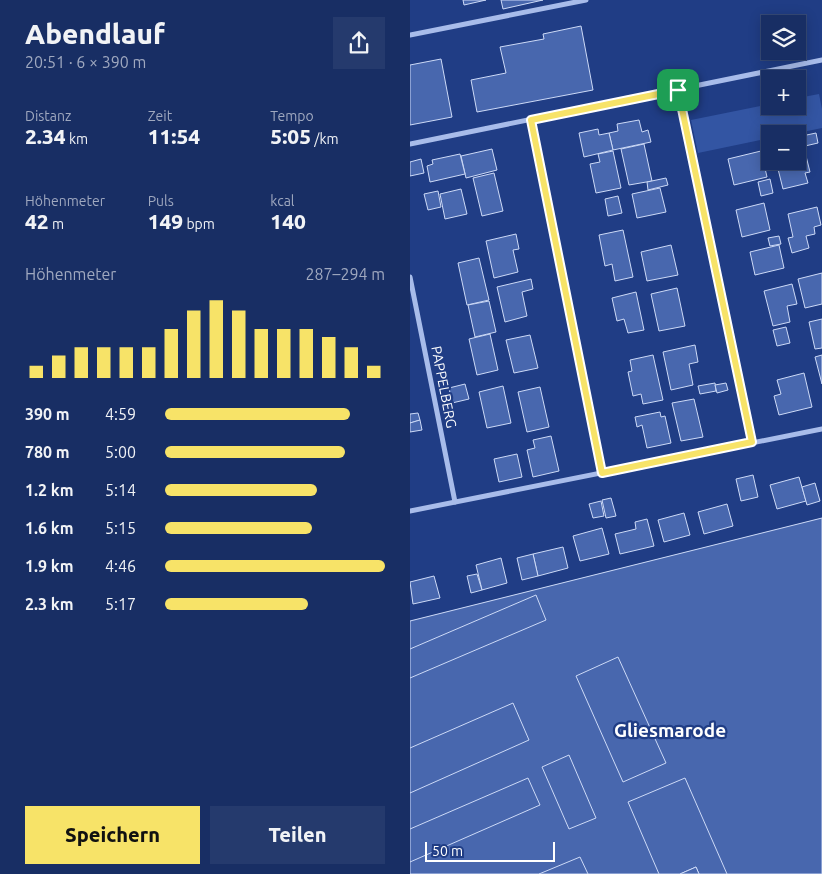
<!DOCTYPE html>
<html lang="de">
<head>
<meta charset="utf-8">
<style>
  body { margin:0; font-family:Ubuntu,sans-serif; background:#253a6d; color:#f1f3f6; height:100vh; display:flex; flex-direction:column; font-size:19px; white-space:nowrap }
  * { box-sizing:border-box; margin:0 }
  p { font-size:16px; color:#9fa8bf }
  .icon { flex:none; width:28px; height:28px; fill:none; stroke:currentColor; stroke-width:2; stroke-linecap:round; stroke-linejoin:round }
  .map { position:relative; flex:1; overflow:hidden }
  .panel { display:flex; flex-direction:column; background:#182e64; width:410px }
  .panel>* { flex:none }
  .fabs { position:absolute; left:351px; top:15px; display:grid; gap:10px }
  .fabs a { display:grid; place-items:center; width:45px; height:45px; border-radius:0px; background:#182e64; box-shadow:0 2px 12px #0003,0 0 0 1px #364a78; font-size:25px }
  .scale { position:absolute; left:15px; bottom:12px; width:130px; box-sizing:border-box; padding-left:5px; border:2px solid #fff; border-top:0; font-size:14px; line-height:18px; white-space:nowrap; color:#fff; -webkit-text-stroke:4px #203d85; paint-order:stroke }
  .pin { position:absolute; display:grid; place-items:center; width:42px; height:42px; color:#fff; margin:-21px; border-radius:10px; box-shadow:0 2px 8px #0006 }
  .round { display:grid; place-items:center; flex:none; width:52px; height:52px; border-radius:0px; background:#253a6d }
  .head { display:flex; align-items:center; justify-content:space-between; height:85px; padding:0 25px }
  h1 { font-size:28px; font-weight:800; line-height:38px }
  .stats { display:grid; grid-template-columns:repeat(3,1fr); gap:8px; height:85px; padding:5px 25px }
  .stats div { display:grid; align-content:center }
  .stats b { font-size:21px; font-weight:800 }
  .stats small { font-size:14px; font-weight:400 }
  .stats p { font-size:14px }
  .chart { height:140px; padding:10px 25px }
  .chart p { display:flex; justify-content:space-between }
  .chart svg { width:100%; height:90px; margin-top:5px; stroke:#f7e368; stroke-width:6 }
  .cta { display:flex; gap:10px; margin-top:auto; padding:10px 25px }
  .cta a { flex:1; height:58px; border-radius:0px; background:#f7e368; color:#111; font-size:20px; font-weight:800; line-height:58px; text-align:center }
  .cta a+a { background:#253a6d; color:#f1f3f6 }
  ul { padding:0 25px; list-style:none; font-size:16px }
  li { display:grid; grid-template-columns:80px 60px 1fr; align-items:center; height:38px }
  li i { height:12px; border-radius:6px; background:#f7e368 }
  main { display:flex; flex:1; min-height:0 }
  .map>svg:first-child { display:block }
  .green { fill:#3355a3 }
  .building { fill:#4867ae; stroke:#cddaf7 }
  .lines { fill:none; stroke-linecap:round; stroke-linejoin:round }
  .street { stroke:#a8bcea; stroke-width:5 }
  .route-casing { stroke:#fff; stroke-width:10 }
  .route { stroke:#f7e368; stroke-width:6 }
  .labels { text-anchor:middle; stroke-width:4.5; stroke-linejoin:round; paint-order:stroke }
  .street-label { font-size:14px; fill:#fff; stroke:#203d85 }
  .district-label { font-size:19px; font-weight:bold; fill:#fff; stroke:#203d85 }
</style>
</head>
<body>
<main>
<section class="panel">
<div class="head"><div><h1>Abendlauf</h1><p>20:51 · 6 × 390 m</p></div><a class="round"><svg class="icon" aria-label="share" viewBox="0 0 24 24"><path d="M12 15V3M7 8l5-5 5 5M5 13v7h14v-7"/></svg></a></div>
<div class="stats">
<div><p>Distanz</p><b>2.34<small> km</small></b></div>
<div><p>Zeit</p><b>11:54</b></div>
<div><p>Tempo</p><b>5:05<small> /km</small></b></div>
</div>
<div class="stats">
<div><p>Höhenmeter</p><b>42<small> m</small></b></div>
<div><p>Puls</p><b>149<small> bpm</small></b></div>
<div><p>kcal</p><b>140</b></div>
</div>
<div class="chart"><p><span>Höhenmeter</span>287–294 m</p>
<svg viewBox="0 0 160 44" preserveAspectRatio="none"><path d="M5 44V38M15 44V33M25 44V29M35 44V29M45 44V29M55 44V29M65 44V20M75 44V11M85 44V6M95 44V11M105 44V20M115 44V20M125 44V20M135 44V24M145 44V29M155 44V38"/></svg>
</div>
<ul>
<li><b>390 m</b>4:59<i style="width:84%"></i></li>
<li><b>780 m</b>5:00<i style="width:82%"></i></li>
<li><b>1.2 km</b>5:14<i style="width:69%"></i></li>
<li><b>1.6 km</b>5:15<i style="width:67%"></i></li>
<li><b>1.9 km</b>4:46<i style="width:100%"></i></li>
<li><b>2.3 km</b>5:17<i style="width:65%"></i></li>
</ul>
<div class="cta"><a>Speichern</a><a>Teilen</a></div>
</section>
<div class="map">
<svg width="412" height="874" viewBox="0 0 412 874">
  <rect width="100%" height="100%" fill="#203d85"/>
  <path class="green" d="M409 94 412 109V128L383 134H360V138L288 153 281 120 360 104V106H388V98Z"/>
  <g class="building">
    <path d="M53 0H76L54 5Z"/>
    <path d="M91 0H133L93 9Z"/>
    <path d="M171 26 183 90 67 112 61 80 96 73 90 47 134 39 133 34Z"/>
    <path d="M31 59 42 117 0 125V65Z"/>
    <path d="M229 120 232 132 238 130 241 142 203 150 199 133 208 131 207 124Z"/>
    <path d="M188 129 189 135 199 133 203 150 174 157 169 133Z"/>
    <path d="M406 133 408 143 395 146 392 136Z"/>
    <path d="M234 144 242 181 219 185 211 149Z"/>
    <path d="M393 144 400 172 395 173 398 183 373 189 366 161H388V146Z"/>
    <path d="M82 149 87 170 56 178 51 156Z"/>
    <path d="M203 151 211 188 186 193 180 164 190 162 188 154Z"/>
    <path d="M351 151 357 177 324 185 318 159Z"/>
    <path d="M50 154 55 174 20 182 17 166 23 164 22 160Z"/>
    <path d="M11 159 14 173 0 176V162Z"/>
    <path d="M84 173 93 211 72 216 63 178Z"/>
    <path d="M256 178 258 185 238 190 237 182Z"/>
    <path d="M360 179 363 193 351 196 348 182Z"/>
    <path d="M250 188 256 212 227 218 222 194Z"/>
    <path d="M51 189 57 214 35 219 30 194Z"/>
    <path d="M28 191 31 207 18 210 14 194Z"/>
    <path d="M208 196 212 213 198 216 195 199Z"/>
    <path d="M354 203 360 230 332 237 326 210Z"/>
    <path d="M407 207 411 225 404 227 405 234 396 236 399 248 382 253 378 238 383 237 378 214Z"/>
    <path d="M213 230 223 277 205 281 202 264 195 266 189 235Z"/>
    <path d="M106 234 109 249 103 250 108 272 84 278 76 241Z"/>
    <path d="M369 236 371 244 360 246 358 238Z"/>
    <path d="M261 245 268 275 237 281 231 252Z"/>
    <path d="M369 245 374 268 345 275 340 252Z"/>
    <path d="M69 258 79 300 57 305 48 263Z"/>
    <path d="M412 273V304L395 308 388 279Z"/>
    <path d="M121 279 123 289 112 292 117 316 95 322 87 287Z"/>
    <path d="M382 284 387 304 377 306 380 322 363 326 354 291Z"/>
    <path d="M267 288 275 326 249 331 241 294Z"/>
    <path d="M226 292 234 330 218 333 214 319 207 321 202 298Z"/>
    <path d="M79 301 86 332 65 337 58 305Z"/>
    <path d="M412 319V348L405 349 399 322Z"/>
    <path d="M376 327 380 343 367 346 363 330Z"/>
    <path d="M80 334 88 370 67 375 59 339Z"/>
    <path d="M120 335 128 368 104 373 96 340Z"/>
    <path d="M285 345 288 362 279 364 283 385 261 390 253 352Z"/>
    <path d="M243 355 253 400 233 404 231 394 223 396 218 372 222 371 220 360Z"/>
    <path d="M412 355V384L405 357Z"/>
    <path d="M394 373 402 407 369 415 364 396 371 394 367 380Z"/>
    <path d="M305 383 306 391 290 394 288 386Z"/>
    <path d="M316 383 318 390 307 393 305 385Z"/>
    <path d="M55 384 59 399 42 403 39 388Z"/>
    <path d="M93 386 101 423 77 428 69 392Z"/>
    <path d="M130 387 139 427 117 432 108 392Z"/>
    <path d="M284 399 293 437 271 441 262 403Z"/>
    <path d="M250 412 251 417 255 416 261 443 237 448 232 425 227 427 225 417Z"/>
    <path d="M8 413 10 420 0 423V414Z"/>
    <path d="M10 420 12 430 0 432V423Z"/>
    <path d="M141 436 149 471 123 477 117 450 125 448 123 440Z"/>
    <path d="M107 454 112 477 89 482 84 459Z"/>
    <path d="M343 475 348 497 331 501 326 479Z"/>
    <path d="M389 477 396 501 367 509 360 485Z"/>
    <path d="M405 483 410 501 397 505 392 487Z"/>
    <path d="M201 498 206 516 196 518 192 500Z"/>
    <path d="M191 501 194 516 183 518 179 504Z"/>
    <path d="M317 504 323 526 294 534 288 512Z"/>
    <path d="M274 513 280 535 254 542 248 520Z"/>
    <path d="M412 518V874H0V621Z"/>
    <path d="M237 519 244 546 210 554 205 534 226 529 225 522Z"/>
    <path d="M192 528 199 554 170 561 163 536Z"/>
    <path d="M153 547 158 568 128 576 123 554Z"/>
    <path d="M123 554 128 576 112 580 107 558Z"/>
    <path d="M91 558 97 583 72 590 66 565Z"/>
    <path d="M67 574 72 590 61 593 57 576Z"/>
    <path d="M24 576 30 598 3 604 0 582Z"/>
    <path d="M126 595 136 620 0 678V649Z"/>
    <path d="M208 657 256 763 213 782 166 676Z"/>
    <path d="M103 703 119 740 0 793V748Z"/>
    <path d="M159 755 186 818 159 829 132 767Z"/>
    <path d="M118 778 130 805 0 862V829Z"/>
    <path d="M275 778 317 874H289L286 867 270 874H249L218 802Z"/>
    <path d="M170 857 178 874H129Z"/>
    <path d="M286 867 289 874H270Z"/>
  </g>
  <g class="lines">
    <g class="street">
      <path d="M0 35 176 0"/>
      <path d="M268 90 342 442"/>
      <path d="M121 120 192 473"/>
      <path d="M0 144 412 60"/>
      <path d="M0 277 45 502"/>
      <path d="M0 511 412 429"/>
    </g>
  </g>
  <g class="lines">
    <defs>
      <path id="route" d="M268 90 342 442 192 473 121 120Z"/>
    </defs>
    <use href="#route" class="route-casing"/>
    <use href="#route" class="route"/>
  </g>
  <g class="labels">
    <g class="street-label">
      <text transform="translate(34 387) rotate(79)" y="5">PAPPELBERG</text>
    </g>
    <g class="district-label">
      <text x="260" y="737">Gliesmarode</text>
    </g>
  </g>
</svg>
<div class="fabs">
<a><svg class="icon" aria-label="layers" viewBox="0 0 24 24"><path d="M12 4l9 5-9 5-9-5zM3 14l9 5 9-5"/></svg></a>
<a>+</a>
<a>−</a>
</div>
<div class="scale">50 m</div>
<div class="pin" style="left:268px;top:90px;background:#1e9e55"><svg class="icon" aria-label="arrive" viewBox="0 0 24 24"><path d="M6 21V4h12l-3 4 3 4H6"/></svg></div>
</div>
</main>
</body>
</html>
